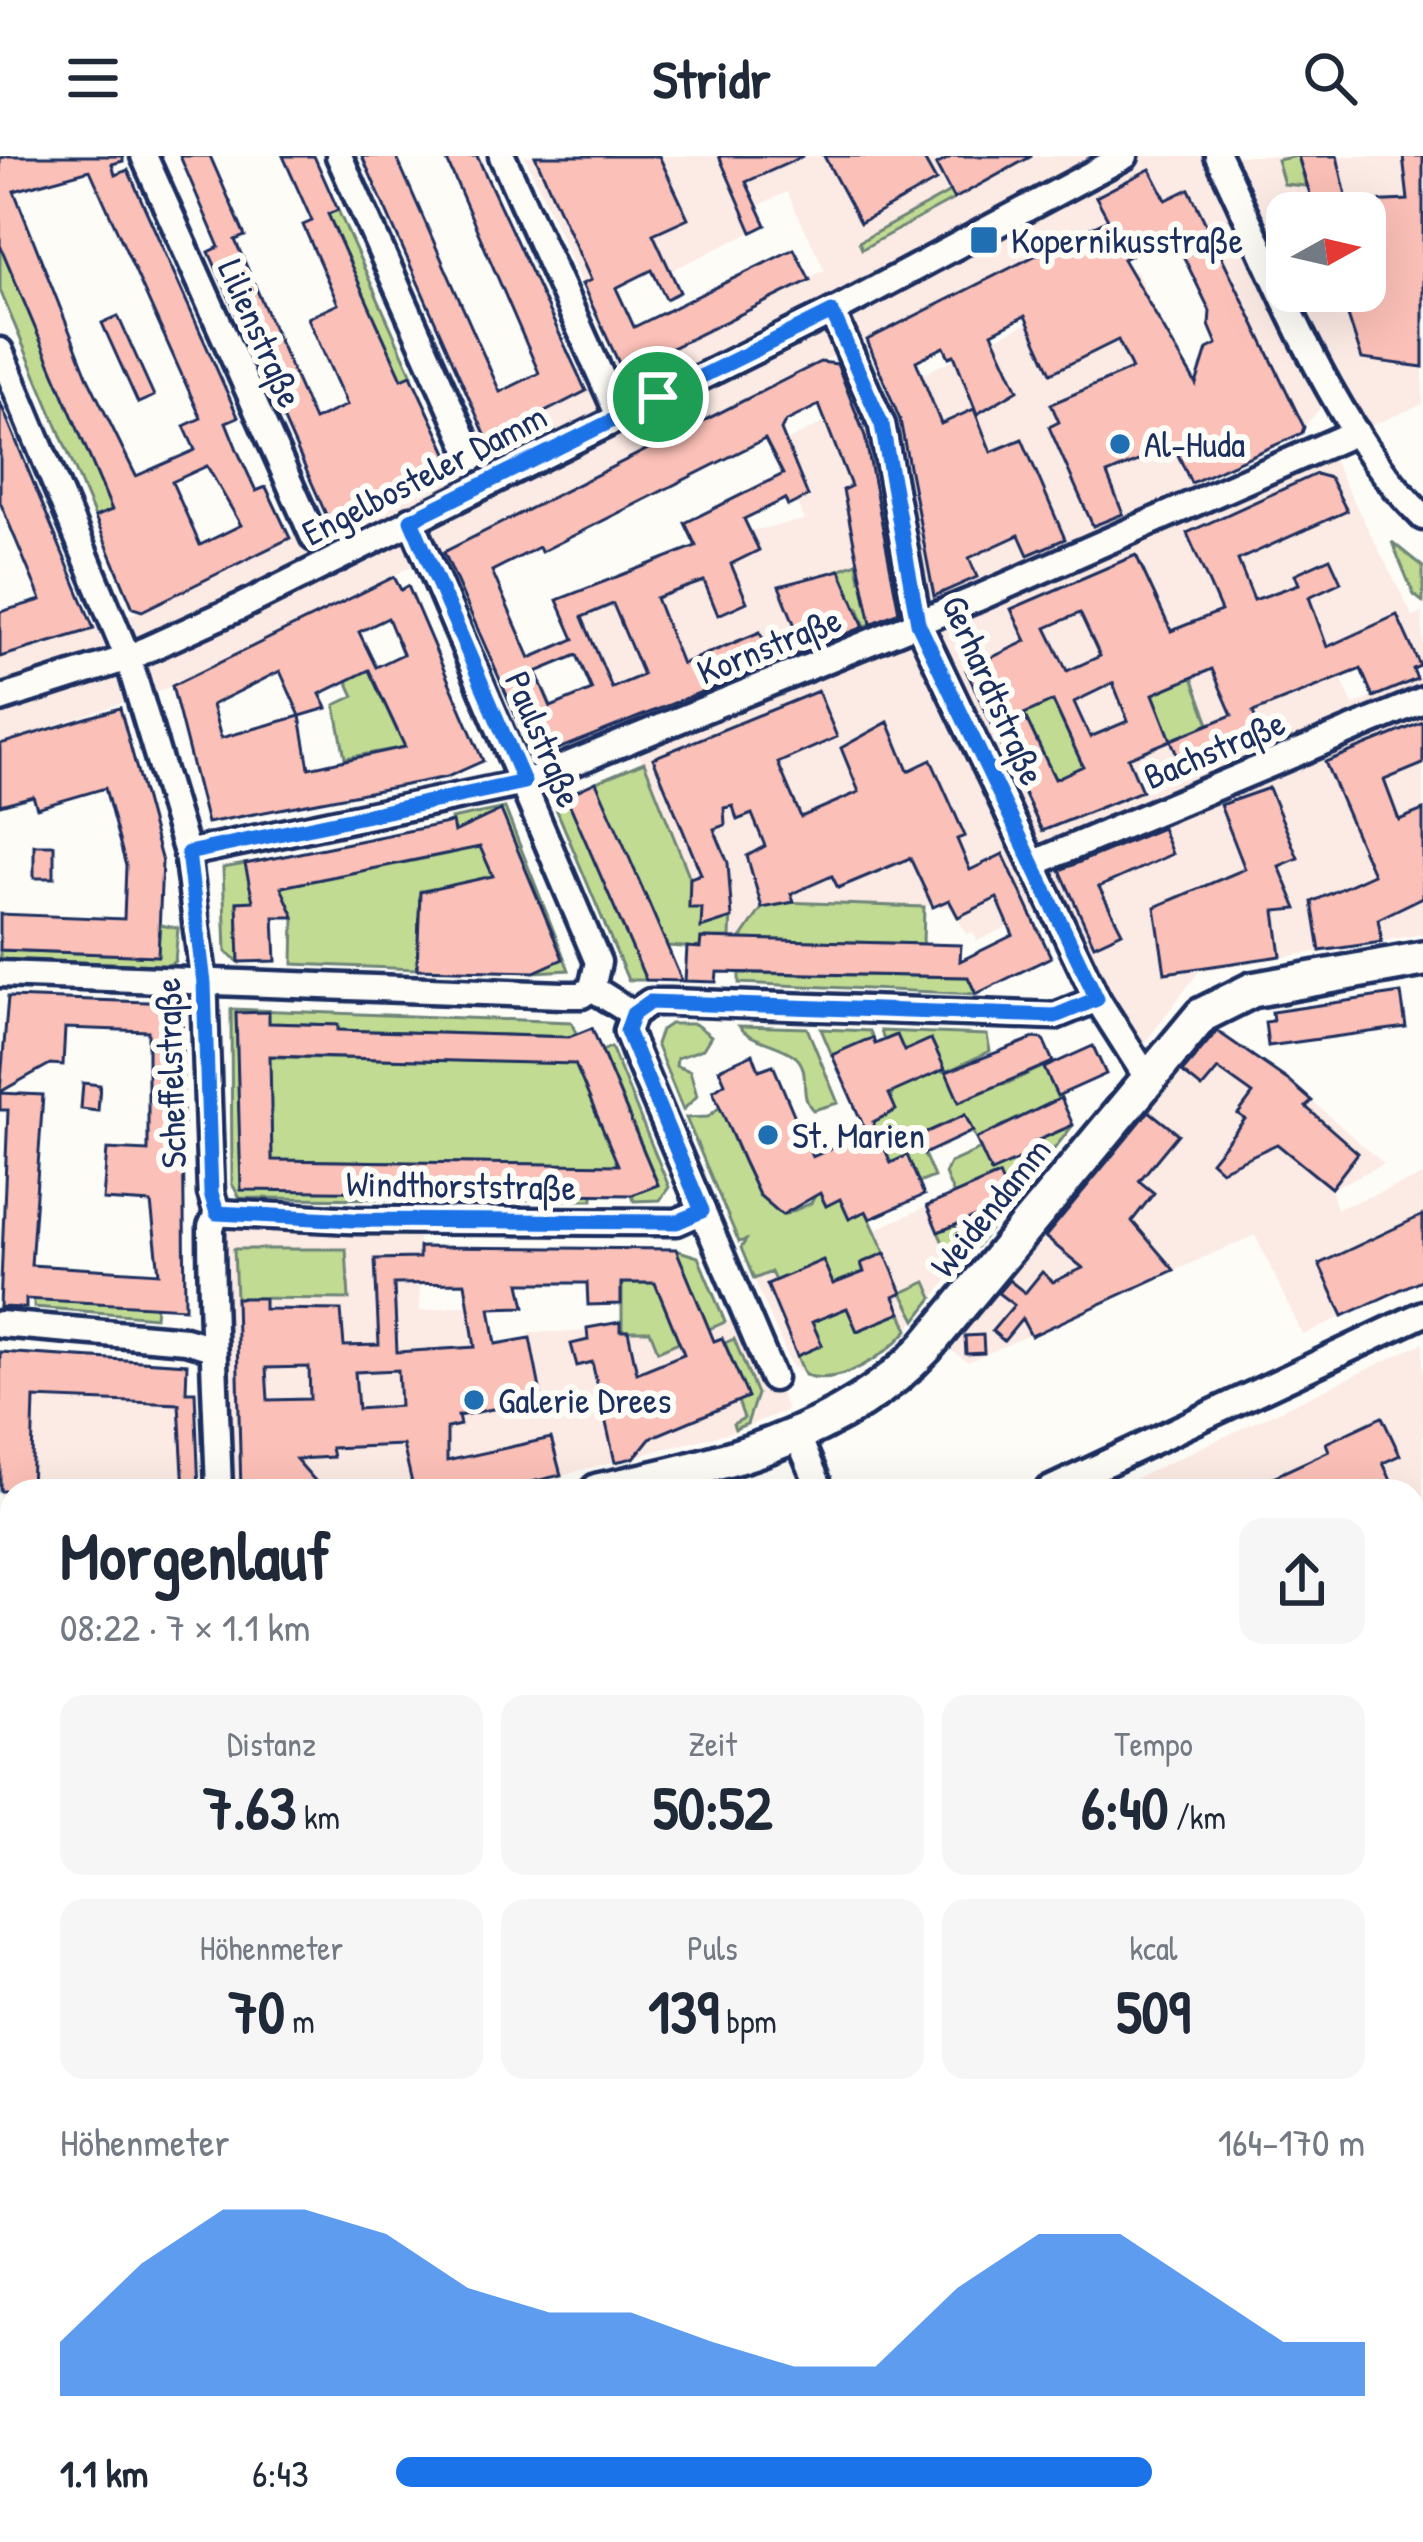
<!DOCTYPE html>
<html lang="de">
<head>
<meta charset="utf-8">
<style>
  body { margin:0; font-family:"Patrick Hand",sans-serif; background:#f6f6f7; color:#1f2937; height:100vh; display:flex; flex-direction:column; font-size:45px; white-space:nowrap }
  * { box-sizing:border-box; margin:0 }
  p { font-size:39px; color:#747a83 }
  .icon { flex:none; width:66px; height:66px; fill:none; stroke:currentColor; stroke-width:2; stroke-linecap:round; stroke-linejoin:round }
  .map { position:relative; flex:1; overflow:hidden }
  .panel { position:absolute; left:0px; top:1323px; width:1425px; height:1065px; display:flex; flex-direction:column; background:#fff; border-radius:36px 36px 0 0; box-shadow:0 12px 48px #0002 }
  .panel>* { flex:none }
  .needle { width:78px; rotate:82deg }
  .tools { position:absolute; left:1266px; top:36px; display:grid; gap:24px }
  .tools a { display:grid; place-items:center; width:120px; height:120px; border-radius:24px; background:#fff; box-shadow:0 12px 48px #0002; font-size:60px }
  .pin { position:absolute; display:grid; place-items:center; width:102px; height:102px; color:#fff; margin:-51px; border:6px solid #fff; border-radius:50%; box-shadow:0 3px 12px #0007 }
  .round { display:grid; place-items:center; flex:none; width:126px; height:126px; border-radius:24px; background:#f6f6f7 }
  .headline { display:flex; align-items:center; justify-content:space-between; height:204px; padding:0 60px }
  h1 { font-size:66px; font-weight:700; line-height:90px }
  .figures { display:grid; grid-template-columns:repeat(3,1fr); gap:18px; height:204px; padding:12px 60px }
  .figures div { display:grid; align-content:center; border-radius:24px; background:#f6f6f7; text-align:center }
  .figures b { font-size:60px; font-weight:700 }
  .figures small { font-size:33px; font-weight:400 }
  .figures p { font-size:33px }
  .chart { height:336px; padding:24px 60px }
  .chart p { display:flex; justify-content:space-between }
  .chart svg { width:100%; height:216px; margin-top:12px; fill:#1a73e8; opacity:.7 }
  ul { padding:0 60px; list-style:none; font-size:39px }
  li { display:grid; grid-template-columns:192px 144px 1fr; align-items:center; height:90px }
  li i { height:30px; border-radius:15px; background:#1a73e8 }
  header { display:flex; justify-content:space-between; align-items:center; height:156px; padding:0 60px; background:#fff; font-size:54px; font-weight:700 }
  .map>svg:first-child { display:block }
  .built { fill:#fceae4; fill-rule:evenodd }
  .green { fill:#c2db92; stroke:#6e8578; stroke-width:3 }
  .building { fill:#fbc0b7; stroke:#1b2f5e; stroke-width:3; fill-rule:evenodd }
  .lines { fill:none; stroke-linecap:round; stroke-linejoin:round }
  .minor-casing { stroke:#1b2f5e; stroke-width:33 }
  .major-casing { stroke:#1b2f5e; stroke-width:42 }
  .minor { stroke:#fdfcf7; stroke-width:24 }
  .major { stroke:#fdfcf7; stroke-width:33 }
  .rail { stroke:#1b2f5e; stroke-width:6 }
  .route-casing { stroke:#fff; stroke-width:24 }
  .route { stroke:#1a73e8; stroke-width:15 }
  .poi-dot { fill:#1f6fb2; stroke:#fdfcf7; stroke-width:4.5 }
  .labels { text-anchor:middle; stroke-width:12; stroke-linejoin:round; paint-order:stroke }
  .poi-label { font-size:36px; fill:#1b2f5e; stroke:#fdfcf7; text-anchor:start }
  .street-label { font-size:36px; fill:#1b2f5e; stroke:#fdfcf7 }
</style>
</head>
<body>
<header><svg class="icon" aria-label="menu" viewBox="0 0 24 24"><path d="M4 6h16M4 12h16M4 18h16"/></svg>Stridr<svg class="icon" aria-label="search" viewBox="0 0 24 24"><circle cx="10" cy="10" r="6"/><path d="M15 15l6 6"/></svg></header>
<div class="map">
<svg width="1423" height="2386" viewBox="0 0 1423 2386">
  <rect width="100%" height="100%" fill="#fdfcf7"/>
  <filter id="ink" filterUnits="userSpaceOnUse"><feTurbulence type="fractalNoise" baseFrequency=".00833" numOctaves="2"/><feDisplacementMap in="SourceGraphic" scale="24" xChannelSelector="R" yChannelSelector="G"/><feConvolveMatrix kernelMatrix="1 2 1 2 8 2 1 2 1" color-interpolation-filters="sRGB"/></filter>
  <g filter="url(#ink)">
    <g class="built">
      <path d="M525 0H931L955 43 1032 0H1423V248L1356 276 1334 236 1304 271 1215 87 1139 58 1134 50 172 530 0 588V501L142 455 825 114 787 36 743 57 752 76 670 115 659 92 582 128ZM1287 57H1365V135H1287Z"/>
      <path d="M1136 114 1181 209 1190 215 1181 274 1213 342 1326 291 1413 461 1423 457V517L1411 491 1341 522 1353 549 1423 521V778L1199 815 1132 904 1051 750 977 785 973 776 966 778 952 751 781 746 762 752 741 783 730 782 731 754 689 752 690 722 573 438 720 381 805 364 770 293Z"/>
      <path d="M1213 872 1289 925 1384 1008 1331 1033 1337 1053 1423 1020V1123L1303 1179 1255 1079 968 1206 951 1194Z"/>
      <path d="M725 958 750 1020 774 1053 786 1058 811 1047 818 1034 826 1050 840 1043 849 1063 866 1055 875 1074 943 1043 968 1099 891 1194 827 1223 805 1219 791 1209 741 1092 746 1084 739 1086 690 973Z"/>
      <path d="M209 1063 418 1065 420 1155 477 1148 484 1190 529 1182V1176L650 1175 659 1194 746 1158 787 1254 735 1275 498 1335H219Z"/>
      <path d="M1423 1187V1499L1413 1507V1335H1109Z"/>
      <path d="M0 1196 148 1205 172 1234 195 1236 199 1335H12V1494L0 1478Z"/>
      <path d="M771 1320 792 1335H724L766 1321Z"/>
      <path d="M1423 1529V2152L1413 2154V1537Z"/>
      <path d="M12 1605V1784L0 1793V1614Z"/>
      <path d="M12 2187V2252L0 2255V2193Z"/>
      <path d="M1423 2261V2386H891L890 2376H1413V2262Z"/>
      <path d="M734 2376H851L852 2386H727Z"/>
    </g>
    <g class="green">
      <path d="M1298 0 1306 30 1284 28 1277 4Z"/>
      <path d="M950 36 954 43 862 93 859 86Z"/>
      <path d="M338 54 412 219 402 223 328 58Z"/>
      <path d="M0 89 112 354 95 361 0 134Z"/>
      <path d="M1392 386 1423 411V446L1414 439Z"/>
      <path d="M857 407 860 424 870 423 878 466 865 470 858 452 843 457 838 414Z"/>
      <path d="M369 514 399 579 415 581 416 589 345 602 335 549 354 540 347 525Z"/>
      <path d="M1192 521 1209 568 1171 584 1153 538Z"/>
      <path d="M1053 545 1083 610 1055 623 1024 558Z"/>
      <path d="M644 606 690 722 689 751 731 754 730 782H701L700 792 667 790 596 626Z"/>
      <path d="M566 640 646 824H628L553 645Z"/>
      <path d="M505 652 569 814 534 816 563 803 500 654 472 669 494 723 420 735 417 813 293 808 294 761 286 744 237 746 239 806 226 796 223 712 245 708 252 737 457 696 451 663Z"/>
      <path d="M781 746 924 751 923 788 741 783 762 752Z"/>
      <path d="M160 769 178 772 175 805 162 813 0 807V794L157 800Z"/>
      <path d="M739 817 968 821 976 838 739 827Z"/>
      <path d="M231 853 571 866 578 881 338 874 337 869 269 867 268 856 236 857 242 1034 592 1009 272 1004 269 896 276 901 575 907 630 1035 593 1036V1044L240 1042 232 1028Z"/>
      <path d="M670 868H695L711 880 703 893 677 902 676 910 690 915 697 940 683 954 656 888 661 874Z"/>
      <path d="M739 870 807 872 838 947 813 954C797 938 812 916 796 901 780 887 750 886 739 870Z"/>
      <path d="M821 873 870 875 873 882 832 899Z"/>
      <path d="M881 875 987 879 990 895 946 916 1006 928 1047 909 1061 942 976 983 965 959 917 982 934 1021 919 1027 903 1002 889 1007 873 966 886 960 893 935 944 913 931 883 904 895 897 879 884 884Z"/>
      <path d="M611 891 669 1031 660 1044 634 1045 632 1039 658 1028 602 895Z"/>
      <path d="M720 951C738 991 752 1043 786 1058L811 1047 818 1034 826 1050 840 1043 849 1063 866 1055 885 1097 861 1107 864 1116 833 1128 823 1105 775 1125 771 1116 754 1123 741 1092 746 1084 739 1086 686 962 708 961Z"/>
      <path d="M1073 969 977 1090 967 1066 1011 1047 998 1019 954 1039 945 1018 950 1007 981 993 992 1015 1037 995 1034 986Z"/>
      <path d="M955 1069 968 1099 956 1114 938 1076Z"/>
      <path d="M234 1093H346L349 1143 236 1142Z"/>
      <path d="M676 1094 698 1101 725 1166 709 1173Z"/>
      <path d="M926 1126 933 1142 916 1164 902 1137Z"/>
      <path d="M622 1127H655L679 1186 658 1195 650 1175H622Z"/>
      <path d="M34 1143 156 1150 155 1161 34 1151Z"/>
      <path d="M847 1152 857 1175 901 1157 908 1174C886 1199 840 1231 805 1219L797 1200 822 1189 812 1166Z"/>
      <path d="M734 1183 757 1238 747 1268 735 1273 733 1268 744 1262 738 1245 747 1241 725 1187Z"/>
      <path d="M580 2376H644V2386H578Z"/>
    </g>
    <g class="building">
      <path d="M9 0H123V5L112 8 115 19 128 14 238 261 226 266 238 296 256 335 266 331 290 382 142 455 133 452 95 361 112 354 0 89V2ZM90 14 201 262 184 270 195 294 136 320 88 222 14 35ZM207 310 241 369 200 389 172 326Z"/>
      <path d="M180 0H210L245 80 235 84 314 264 347 249 308 162 338 148 303 69 312 65 283 0H314L338 54 328 58 402 223 411 219 450 303 328 363 209 96 219 91Z"/>
      <path d="M362 0H396L500 236 539 217 445 0H477L586 235 488 285Z"/>
      <path d="M535 0H659L688 62 653 78 680 136 666 143 652 114 616 132 634 171 794 93 810 124 623 216 582 128 591 124Z"/>
      <path d="M719 0H804L746 26 766 69 752 76Z"/>
      <path d="M824 0H922L936 25 860 67Z"/>
      <path d="M953 0H1032L954 43 936 9Z"/>
      <path d="M1298 0H1337L1350 57H1316Z"/>
      <path d="M1403 0H1423V211L1362 203 1340 135H1365V46L1408 44Z"/>
      <path d="M1150 13 1166 44 1189 33 1304 271 1302 277 1191 327 1174 290 1107 318 1123 358 1093 370 1049 271 1059 266 1051 248 1132 213 1118 184 1051 217 1025 160 992 177 1018 234 977 258 954 199 949 201 944 191 916 205 941 268 974 253 991 296 1022 283 1065 383 1028 399 1019 379 969 402 977 421 934 440 900 264 867 184 1108 63 1096 41ZM1173 79 1210 155 1209 169 1217 188 1207 193 1196 228 1123 103Z"/>
      <path d="M118 160 154 240 138 247 102 167Z"/>
      <path d="M820 206 837 208 865 280 899 456 871 468 843 334 851 330 819 249 785 266 781 274 808 340 788 350 785 343 744 363 759 394 731 408 747 446 718 459 704 425 656 442 682 508 760 476 765 488 797 475 779 430 840 414 864 471 541 600 532 597 444 396ZM765 283 783 318 685 367 696 390 557 444 574 483 530 502 492 415 539 391 541 396ZM613 448 643 519 612 532 582 461ZM577 499 592 534 551 551 536 516Z"/>
      <path d="M0 246 94 473 0 501V456L41 444 0 346Z"/>
      <path d="M1316 318 1330 322 1347 355 1238 404 1254 444 1299 428 1295 418 1330 402 1341 426 1309 441 1327 491 1397 459 1420 510 1413 513 1417 523 1373 541 1361 513 1253 556 1264 586 1184 618 1171 584 1128 602 1142 635 1042 675 966 514 1026 485 1011 453 1136 399 1171 475 1221 455 1187 377ZM1080 457 1100 500 1067 515 1046 472ZM1212 513 1232 559 1171 584 1153 538ZM1113 527 1128 565 1090 581 1074 546ZM1053 545 1083 610 1055 623 1024 558Z"/>
      <path d="M394 421 401 434 408 430 483 605 447 621 207 667 172 530ZM388 462 403 498 376 511 359 476ZM369 514 405 591 309 612 300 560 327 552 320 538ZM280 515 300 560 221 582 212 549Z"/>
      <path d="M818 535 837 581 778 607 801 661 859 636 841 592 888 566 908 615 931 604 965 680 957 683 970 714 1003 698 1051 801 976 838 968 821 717 816 716 826 685 825 687 791 700 792 701 782 961 789 960 805 1013 779 997 742 958 761 949 744 933 751 910 702 838 732 832 720 791 738 794 746 762 752 747 700 765 690 752 658 737 664 733 650 724 652 725 669 714 673 728 707 732 762 701 772 702 752H689L690 722 701 718 653 602Z"/>
      <path d="M120 552 162 706 158 800 0 794V758L124 763 126 710 105 632 37 652 33 640 0 649V588Z"/>
      <path d="M1423 566V608L1384 624 1399 664 1423 654V741L1378 763 1382 786 1320 795 1312 746 1373 718 1325 606Z"/>
      <path d="M596 626 623 687 682 825 646 824 566 640Z"/>
      <path d="M1269 632 1298 702 1279 710 1297 753 1275 755 1281 800 1165 817 1155 751 1245 713 1220 649Z"/>
      <path d="M501 654 563 803 534 816 417 813 420 736 493 720 480 691 281 731 294 761H274L276 805 239 806 237 746 253 745 245 708 452 666 454 676Z"/>
      <path d="M1162 672 1172 698 1099 731 1122 776 1094 789 1060 714Z"/>
      <rect x="34" y="689" width="20" height="33"/>
      <path d="M1401 837 1406 871 1268 890 1265 866 1273 865 1272 856Z"/>
      <path d="M8 841 175 847 182 853 185 1152 26 1143V1152L0 1151 8 954H0V937L43 939 31 1109 159 1117 151 1047 103 1044 107 993 148 995V875L65 872 63 909 50 908 0 936Z"/>
      <path d="M269 856V867L338 869V874L569 881 592 872 658 1029 632 1039 241 1034 236 857ZM270 900 575 908 618 1009 272 1004Z"/>
      <path d="M1217 875 1289 925 1312 945 1306 951 1358 997 1331 1032 1277 988 1221 1014 1211 1005 1245 963 1238 958 1253 938 1218 913 1202 932 1182 916Z"/>
      <path d="M897 879 904 895 931 883 945 913 889 938 896 954 873 966 891 1007 907 999 924 1039 870 1063 866 1055 849 1063 840 1043 826 1050 820 1037 782 1059 759 1039 744 1007 713 935 725 927 719 913 753 898 759 914 773 909 812 1001 842 988 838 980 863 969 832 899 864 885 873 882 875 888Z"/>
      <path d="M1034 882 1043 883 1053 906 959 946 946 916Z"/>
      <path d="M1093 890 1106 918 1057 940 1044 912Z"/>
      <path d="M83 927 100 929 98 955 81 953Z"/>
      <path d="M1061 942 1073 969 1034 986 1038 995 991 1016 976 983Z"/>
      <path d="M1149 955 1178 978 1139 1025 1154 1037 1132 1065 1174 1114 1031 1180 1022 1163 1004 1185 992 1175 1014 1149 998 1137 1009 1124 1025 1137 1042 1116 1053 1126 1083 1112 1045 1081Z"/>
      <path d="M965 959 973 975 924 998 916 981Z"/>
      <path d="M999 1019 1011 1047 938 1076 927 1050Z"/>
      <path d="M1423 1059V1123L1343 1160 1319 1108Z"/>
      <path d="M419 1091 676 1093 714 1185 722 1182 748 1241 650 1282 634 1302 615 1306 592 1206 577 1210 571 1188 588 1184 587 1172 620 1166V1175H628L637 1217 684 1198 655 1127H621V1148L588 1149 587 1127H520L525 1151 490 1152 496 1188 530 1182 542 1243 458 1260 460 1269 447 1272V1305L551 1282 561 1319 494 1335H414L403 1289 331 1292 333 1301 296 1303 324 1335H241L236 1142H264V1153L341 1154 344 1190 379 1189 375 1103 419 1102ZM465 1127 475 1191 397 1196 394 1128ZM309 1211 310 1243 268 1244 266 1212ZM398 1214 400 1250 358 1253 355 1216Z"/>
      <path d="M885 1097 902 1137 894 1141 901 1157 857 1175 847 1152 812 1166 822 1189 797 1200 767 1128 823 1104 833 1128 864 1116 861 1107Z"/>
      <path d="M983 1179 984 1197 966 1198 965 1180Z"/>
      <path d="M0 1196 187 1208 186 1236H195L199 1335H184L179 1248 34 1242 31 1335H0Z"/>
      <path d="M1382 1261 1400 1299 1383 1307 1396 1335H1243L1329 1295 1326 1287Z"/>
    </g>
    <g class="lines">
      <defs>
        <g id="minor">
          <path d="M144 0 314 382"/>
          <path d="M339 0 473 302"/>
          <path d="M502 0 619 260"/>
          <path d="M1218 0C1275 117 1330 270 1423 361"/>
          <path d="M832 156 882 269 918 467 1097 843 1146 920"/>
          <path d="M0 195 128 502 187 697 204 828 211 1037 217 1057 211 1071C211 1160 216 1245 219 1335"/>
          <path d="M411 364 598 806 592 832"/>
          <path d="M0 543 128 502 240 451 838 153 1125 0"/>
          <path d="M187 697 524 627 976 443 1356 276"/>
          <path d="M1032 708 1423 544"/>
          <path d="M0 818 563 839H582L592 832"/>
          <path d="M592 832 633 858"/>
          <path d="M633 858 650 846H670L1055 860 1097 843"/>
          <path d="M633 858 627 875 635 896 773 1222"/>
          <path d="M217 1057 353 1064 677 1066 702 1055"/>
          <path d="M0 1168 185 1184 209 1191"/>
          <path d="M796 1276 821 1335"/>
          <path d="M1047 1335 1423 1158"/>
          <path d="M0 1520 12 1536"/>
          <path d="M0 2144 12 2128"/>
          <path d="M870 2376 871 2386"/>
        </g>
        <g id="major">
          <path d="M598 1335C712 1311 843 1281 925 1192L1202 859 1252 834 1423 803"/>
          <path d="M0 1940 12 1948"/>
          <path d="M0 1989 12 1996"/>
          <path d="M1413 2186H1423"/>
          <path d="M1413 2242 1423 2241"/>
          <path d="M563 2386 566 2376"/>
          <path d="M659 2386 661 2376"/>
          <path d="M687 2386 694 2376"/>
        </g>
      </defs>
      <use href="#minor" class="minor-casing"/>
      <use href="#major" class="major-casing"/>
      <use href="#minor" class="minor"/>
      <use href="#major" class="major"/>
      <g class="rail">
        <path d="M1413 1550 1423 1542"/>
        <path d="M1413 1592 1423 1585"/>
        <path d="M1413 1626 1423 1619"/>
        <path d="M0 2334 12 2331"/>
        <path d="M12 2386 35 2376"/>
        <path d="M49 2386 73 2376"/>
        <path d="M103 2386 126 2376"/>
      </g>
    </g>
  </g>
  <g class="lines" filter="url(#ink)">
    <defs>
      <path id="route" d="M832 156 882 269 918 467 1097 843 1055 860 650 846 633 858 627 875 702 1055 677 1066 353 1064 217 1057 211 1037 204 827 188 697 524 626 411 364Z"/>
    </defs>
    <use href="#route" class="route-casing"/>
    <use href="#route" class="route"/>
  </g>
  <g class="poi-dot">
    <rect x="969" y="69" width="30" height="30" rx="6"/>
    <circle cx="1120" cy="288" r="12"/>
    <circle cx="768" cy="979" r="12"/>
    <circle cx="474" cy="1244" r="12"/>
  </g>
  <g class="labels">
    <g class="poi-label">
      <text x="1011" y="97">Kopernikusstraße</text>
      <text x="1144" y="301">Al-Huda</text>
      <text x="792" y="992">St. Marien</text>
      <text x="498" y="1257">Galerie Drees</text>
    </g>
    <g class="street-label">
      <text transform="translate(261 177) rotate(66)" y="13">Lilienstraße</text>
      <text transform="translate(424 318) rotate(-27)" y="13">Engelbosteler Damm</text>
      <text transform="translate(769 489) rotate(-22)" y="13">Kornstraße</text>
      <text transform="translate(994 534) rotate(66)" y="13">Gerhardtstraße</text>
      <text transform="translate(544 583) rotate(67)" y="13">Paulstraße</text>
      <text transform="translate(1214 593) rotate(-23)" y="13">Bachstraße</text>
      <text transform="translate(170 917) rotate(-92)" y="13">Scheffelstraße</text>
      <text transform="translate(461 1029) rotate(1)" y="13">Windthorststraße</text>
      <text transform="translate(990 1051) rotate(-51)" y="13">Weidendamm</text>
    </g>
  </g>
</svg>
<div class="tools">
<a><svg class="needle" viewBox="-14 -14 28 28"><path d="M0-13l5 13h-10z" fill="#e53935"/><path d="M0 13l5-13h-10z" fill="#747a83"/></svg></a>
</div>
<div class="pin" style="left:658px;top:241px;background:#1e9e55"><svg class="icon" aria-label="arrive" viewBox="0 0 24 24"><path d="M6 21V4h12l-3 4 3 4H6"/></svg></div>
<section class="panel">
<div class="headline"><div><h1>Morgenlauf</h1><p>08:22 · 7 × 1.1 km</p></div><a class="round"><svg class="icon" aria-label="share" viewBox="0 0 24 24"><path d="M12 15V3M7 8l5-5 5 5M5 13v7h14v-7"/></svg></a></div>
<div class="figures">
<div><p>Distanz</p><b>7.63<small> km</small></b></div>
<div><p>Zeit</p><b>50:52</b></div>
<div><p>Tempo</p><b>6:40<small> /km</small></b></div>
</div>
<div class="figures">
<div><p>Höhenmeter</p><b>70<small> m</small></b></div>
<div><p>Puls</p><b>139<small> bpm</small></b></div>
<div><p>kcal</p><b>509</b></div>
</div>
<div class="chart"><p><span>Höhenmeter</span>164–170 m</p>
<svg viewBox="0 0 160 44" preserveAspectRatio="none"><path d="M0 44V33L10 17L20 6L30 6L40 11L50 22L60 27L70 27L80 33L90 38L100 38L110 22L120 11L130 11L140 22L150 33L160 33V44z"/></svg>
</div>
<ul>
<li><b>1.1 km</b>6:43<i style="width:78%"></i></li>
</ul>
</section>
</div>
</body>
</html>
